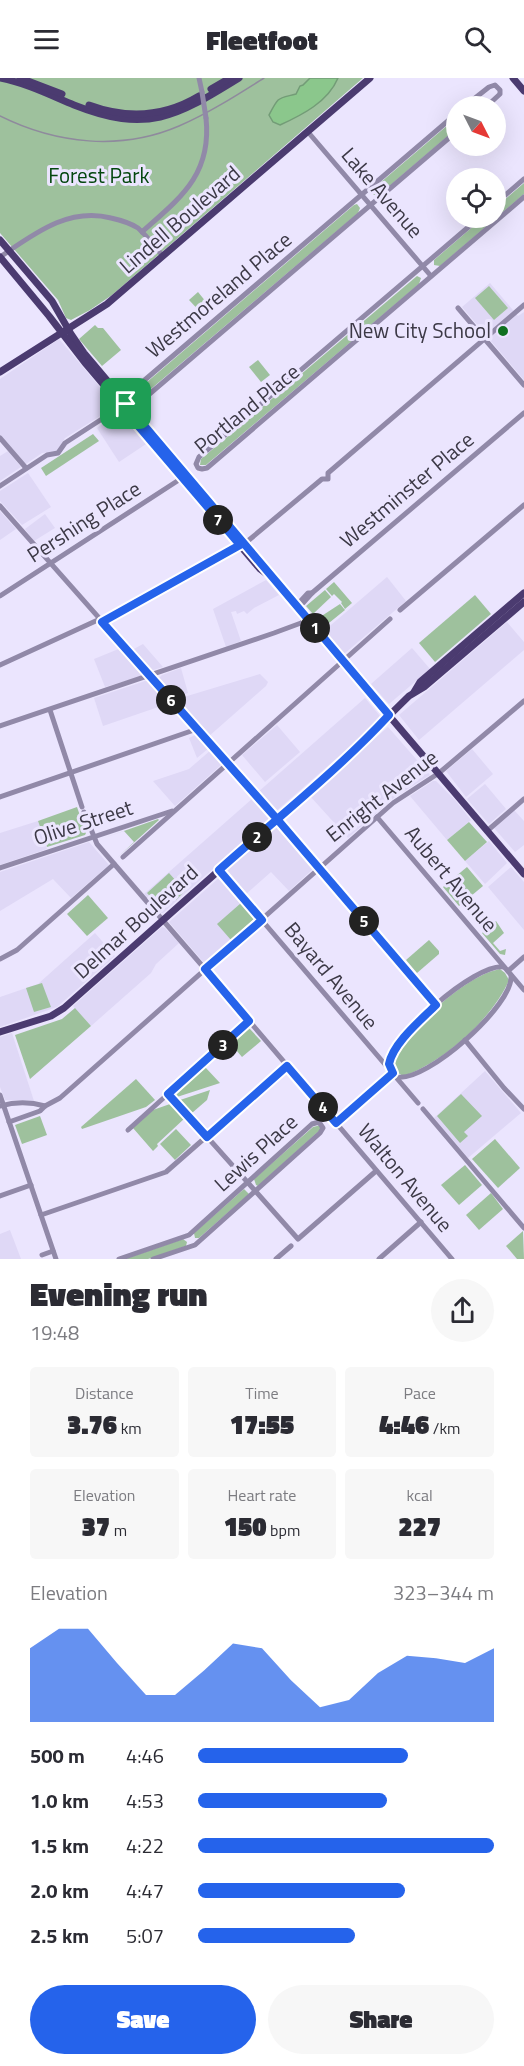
<!DOCTYPE html>
<html lang="en">
<head>
<meta charset="utf-8">
<style>
  body { margin:0; font-family:"Titillium Web",sans-serif; background:#f7f7f7; color:#2b2b33; height:100vh; display:flex; flex-direction:column; font-size:22px; white-space:nowrap }
  * { box-sizing:border-box; margin:0 }
  p { font-size:20px; color:#7c7c81 }
  .icon { flex:none; width:33px; height:33px; fill:none; stroke:currentColor; stroke-width:2; stroke-linecap:round; stroke-linejoin:round }
  .map { position:relative; height:1181px; overflow:hidden }
  .drawer { display:flex; flex-direction:column; background:#fff; flex:1 }
  .drawer>* { flex:none }
  .needle { width:39px; rotate:132deg }
  .tools { position:absolute; left:446px; top:18px; display:grid; gap:12px }
  .tools a { display:grid; place-items:center; width:60px; height:60px; border-radius:50%; background:#fff; box-shadow:0 6px 24px #0002; font-size:30px }
  .pin { position:absolute; display:grid; place-items:center; width:51px; height:51px; color:#fff; margin:-26px; border-radius:12px; box-shadow:0 3px 9px #0006 }
  .km { position:absolute; width:30px; height:30px; margin:-15px; border-radius:50%; background:#222; color:#fff; font-size:16px; line-height:30px; text-align:center }
  .round { display:grid; place-items:center; flex:none; width:63px; height:63px; border-radius:32px; background:#f7f7f7 }
  .headline { display:flex; align-items:center; justify-content:space-between; height:102px; padding:0 30px }
  h1 { font-size:33px; font-weight:800; line-height:45px }
  .stats { display:grid; grid-template-columns:repeat(3,1fr); gap:9px; height:102px; padding:6px 30px }
  .stats div { display:grid; align-content:center; border-radius:6px; background:#f7f7f7; text-align:center }
  .stats b { font-size:26px; font-weight:800 }
  .stats small { font-size:16px; font-weight:400 }
  .stats p { font-size:16px }
  .chart { height:168px; padding:12px 30px }
  .chart p { display:flex; justify-content:space-between }
  .chart svg { width:100%; height:108px; margin-top:6px; fill:#2563eb; opacity:.7 }
  .action { display:flex; gap:12px; margin-top:auto; padding:12px 30px }
  .action a { flex:1; height:69px; border-radius:36px; background:#2563eb; color:#fff; font-size:24px; font-weight:800; line-height:69px; text-align:center }
  .action a+a { background:#f7f7f7; color:#2b2b33 }
  ul { padding:0 30px; list-style:none; font-size:20px }
  li { display:grid; grid-template-columns:96px 72px 1fr; align-items:center; height:45px }
  li i { height:15px; border-radius:8px; background:#2563eb }
  header { display:flex; justify-content:space-between; align-items:center; height:78px; padding:0 30px; background:#fff; font-size:27px; font-weight:800 }
  .map>svg:first-child { display:block }
  .built { fill:#dfd8f6 }
  .green { fill:#9ec19d }
  .water { fill:#8bc78c; stroke:#739c77; stroke-width:1.5 }
  .lines { fill:none; stroke-linecap:round; stroke-linejoin:round }
  .minor { stroke:#9189a8; stroke-width:5 }
  .major { stroke:#4b3b70; stroke-width:7 }
  .tram { stroke:#8f8a9d; stroke-width:1.5 }
  .minor-bridge { stroke:#9189a8; stroke-width:5 }
  .route-casing { stroke:#fff; stroke-width:12 }
  .route { stroke:#2563eb; stroke-width:8 }
  .poi-dot { fill:#0f701f; stroke:#ebe5fe; stroke-width:2 }
  .labels { text-anchor:middle; stroke-width:6; stroke-linejoin:round; paint-order:stroke }
  .park-label { font-size:21px; fill:#04470f; stroke:#ebe5fe }
  .street-label { font-size:21px; fill:#3c3946; stroke:#ebe5fe }
  .poi-label { font-size:21px; fill:#3c3946; stroke:#ebe5fe; text-anchor:end }
</style>
</head>
<body>
<header><svg class="icon" aria-label="menu" viewBox="0 0 24 24"><path d="M4 6h16M4 12h16M4 18h16"/></svg>Fleetfoot<svg class="icon" aria-label="search" viewBox="0 0 24 24"><circle cx="10" cy="10" r="6"/><path d="M15 15l6 6"/></svg></header>
<div class="map">
<svg width="524" height="1181" viewBox="0 0 524 1181">
  <rect width="100%" height="100%" fill="#ebe5fe"/>
  <g class="built">
    <path d="M490 205 518 238 524 234V302L462 229Z"/>
    <path d="M59 261 116 328 65 360 57 373 42 375 26 386 0 357V301Z"/>
    <path d="M118 334H122L149 364 119 384 97 350Z"/>
    <path d="M8 373 21 389 0 403V378Z"/>
    <path d="M28 395 51 429 22 447 0 423V413Z"/>
    <path d="M0 433 16 451 0 462Z"/>
    <path d="M45 436 55 450 34 463 25 451Z"/>
    <path d="M387 499 406 523 345 575H343L324 553Z"/>
    <path d="M266 502 279 517 254 530 247 536 244 533 237 536 236 533 231 534 241 563 226 569 213 531Z"/>
    <path d="M507 544 524 564V572L419 662 399 637Z"/>
    <path d="M143 566 163 589 150 593 132 572Z"/>
    <path d="M121 570 143 593V596L139 599 105 609 94 581Z"/>
    <path d="M412 570 430 591 389 626 371 606Z"/>
    <path d="M181 590 188 615 172 620 158 601 162 597Z"/>
    <path d="M260 596 268 604 266 608 208 659 174 622Z"/>
    <path d="M148 602 170 625 103 648 94 620Z"/>
    <path d="M365 620 380 638 379 640 352 667 275 734 257 715Z"/>
    <path d="M277 647 300 674 265 704 242 677Z"/>
    <path d="M388 649 430 697 395 719 348 760 310 718Z"/>
    <path d="M197 656 209 670 197 680 189 660Z"/>
    <path d="M472 671 493 696 466 719 446 693Z"/>
    <path d="M211 672 221 684V687L175 728 153 703 189 691Z"/>
    <path d="M433 703H436L455 722 471 742 447 762 410 718Z"/>
    <path d="M485 706 506 731 489 746 467 721Z"/>
    <path d="M253 720 269 739 268 742 163 835H161L144 816Z"/>
    <path d="M514 732 524 743V767L515 774 494 750Z"/>
    <path d="M38 743 47 771 0 787V755Z"/>
    <path d="M275 748 278 749 313 791 289 813 271 794 245 817 226 793Z"/>
    <path d="M489 763 507 785 485 806 465 783Z"/>
    <path d="M89 764 109 787 71 820 53 801 0 833V794Z"/>
    <path d="M511 789 524 804V852L488 809Z"/>
    <path d="M220 799 256 841 205 886 169 844Z"/>
    <path d="M162 849 165 850 179 865 156 886 151 895 91 948 73 928Z"/>
    <path d="M95 855 115 878 57 929 0 949V919L38 906Z"/>
    <path d="M12 955 34 1023 5 1022 0 1009V959Z"/>
    <path d="M485 993 521 1035 468 1080 434 1040Z"/>
    <path d="M10 1152 21 1181H0V1156Z"/>
  </g>
  <g class="green">
    <path d="M0 0H363L112 217 90 232 71 242 66 240 58 222 0 155Z"/>
    <path d="M456 40V51L380 116 374 117 372 114 374 110Z"/>
    <path d="M524 105V116L440 188 434 187V182L483 140H495V130Z"/>
    <path d="M357 126 360 130 358 135 145 316 140 317 138 314 140 310 354 127Z"/>
    <path d="M417 198 421 200 419 206 206 387H200L201 381Z"/>
    <path d="M489 208 508 230 494 242 475 220Z"/>
    <path d="M198 214 211 230 203 237 189 222Z"/>
    <path d="M95 247 98 250H103L121 272 102 288 79 261Z"/>
    <path d="M258 282 270 297 261 304 249 289Z"/>
    <path d="M93 356 99 363 46 398 41 390Z"/>
    <path d="M334 504 352 525 345 531 341 525 342 524 334 516 332 518 326 511Z"/>
    <path d="M325 512 331 519 313 536 306 528Z"/>
    <path d="M475 517 491 536 435 584 419 565Z"/>
    <path d="M340 526 345 532 324 549 317 541Z"/>
    <path d="M77 729 86 755 85 757 47 769 38 743Z"/>
    <path d="M158 741 159 742 118 779 134 764 124 753 101 761Z"/>
    <path d="M469 744 487 764 465 783 447 762Z"/>
    <path d="M467 789 483 808 459 828 443 809Z"/>
    <path d="M169 795 185 813 176 822 169 815 157 826 147 815Z"/>
    <path d="M88 817 108 840 87 858 67 836Z"/>
    <path d="M241 825 254 841 231 862 217 846Z"/>
    <path d="M496 843 504 855 493 865 500 873 506 871 505 877 500 876 482 855Z"/>
    <path d="M429 862 439 873V876L417 895 406 882Z"/>
    <path d="M500 891 505 895 509 902C493 940 443 985 403 998L395 993 392 986C404 954 465 897 500 891Z"/>
    <path d="M42 905 51 929 34 934 26 910Z"/>
    <path d="M75 930 91 948 30 1001 15 957 62 941Z"/>
    <path d="M249 950 261 963 242 979 231 966Z"/>
    <path d="M205 989 220 1005 177 1019 175 1015Z"/>
    <path d="M136 1001 155 1022 146 1029 82 1051 81 1049Z"/>
    <path d="M210 1012 207 1022 192 1035 180 1022Z"/>
    <path d="M461 1016 482 1038 464 1054 468 1058 460 1065 437 1038Z"/>
    <path d="M170 1026 174 1027 185 1040 157 1066 158 1068 153 1073 133 1050 153 1032Z"/>
    <path d="M40 1038 47 1057 22 1066 15 1047Z"/>
    <path d="M321 1047 320 1052 258 1108 256 1107 254 1101 313 1049Z"/>
    <path d="M176 1051 191 1067 175 1082 160 1066Z"/>
    <path d="M495 1061 520 1090 498 1110 472 1081Z"/>
    <path d="M465 1087 482 1107 459 1127 441 1107Z"/>
    <path d="M244 1111 249 1116 199 1160H195L194 1155Z"/>
    <path d="M491 1115 503 1131 479 1152 466 1137Z"/>
    <path d="M523 1153 524 1181H517L506 1168Z"/>
    <path d="M183 1161 187 1164 186 1168 148 1181H125Z"/>
  </g>
  <path class="water" d="M310 0H338C328 24 302 37 280 47L273 44 269 37C279 18 277 21 296 16L300 8 303 7Z"/>
  <g class="lines">
    <g class="minor">
      <path d="M199 0 202 14"/>
      <path d="M465 28 489 9 495 7 500 12V16L487 28"/>
      <path d="M456 36 140 306 136 312 137 317 141 320 146 319 456 54"/>
      <path d="M308 54 431 198"/>
      <path d="M495 126 524 101"/>
      <path d="M479 140 199 379 196 386 198 390 202 391 207 390 524 119"/>
      <path d="M142 154C180 120 212 97 206 40"/>
      <path d="M0 179C34 156 68 129 111 140 120 142 130 145 138 150 147 158 155 169 163 178"/>
      <path d="M458 230 524 307"/>
      <path d="M0 360 26 390"/>
      <path d="M0 408 47 377 58 375 65 365 125 326"/>
      <path d="M0 428 277 741 436 927"/>
      <path d="M0 518 185 398"/>
      <path d="M297 527 308 515H312"/>
      <path d="M296 528 303 525 312 515 524 335"/>
      <path d="M400 532 524 427"/>
      <path d="M102 544 249 462 322 401H328V395L524 227"/>
      <path d="M0 587 100 541"/>
      <path d="M50 632 82 729"/>
      <path d="M0 648 274 555 301 545 307 541"/>
      <path d="M0 719 197 651"/>
      <path d="M84 734 97 766 205 891 452 1181"/>
      <path d="M377 739 524 912"/>
      <path d="M487 753 524 721"/>
      <path d="M123 779 390 541"/>
      <path d="M0 790 172 733"/>
      <path d="M219 792 418 1025"/>
      <path d="M0 881 17 872 114 786"/>
      <path d="M508 893 524 879"/>
      <path d="M465 962 504 1010 524 1031"/>
      <path d="M390 991C386 962 476 884 504 889"/>
      <path d="M397 999C426 1005 515 926 511 897"/>
      <path d="M168 1015 298 1161 376 1093"/>
      <path d="M0 1017 56 1181"/>
      <path d="M0 1028C14 1024 31 1024 45 1028"/>
      <path d="M423 1031 524 1150"/>
      <path d="M9 1044 40 1033 45 1028 60 1020 393 725 439 695 524 623"/>
      <path d="M336 1045 393 995"/>
      <path d="M128 1052 249 943"/>
      <path d="M0 1118 31 1107"/>
      <path d="M41 1137 166 1094 287 988"/>
      <path d="M42 1177 53 1173"/>
      <path d="M119 1181 189 1157 312 1046 319 1044 323 1050 320 1055 195 1167 153 1181"/>
      <path d="M276 1181 291 1168"/>
      <path d="M379 1181 421 1144"/>
    </g>
    <g class="major">
      <path d="M0 0C26 5 50 17 74 27 147 56 176 39 239 0"/>
      <path d="M20 0 62 16"/>
      <path d="M513 0 524 13"/>
      <path d="M211 11 230 0"/>
      <path d="M89 27C127 41 164 39 199 18"/>
      <path d="M0 162 52 223 71 256 84 275 261 485 270 498 524 796"/>
      <path d="M0 179 49 238 86 286 260 491 268 497"/>
      <path d="M0 294 107 226 370 0"/>
      <path d="M414 614 420 604 524 515"/>
      <path d="M0 954 51 938 64 930 350 676 409 618 424 609 524 524"/>
    </g>
    <path class="tram" d="M0 38C56 66 121 73 179 48 209 35 237 17 264 0"/>
    <path class="minor-bridge" d="M202 14 206 40"/>
  </g>
  <g class="lines">
    <defs>
      <path id="route" d="M126 326 389 637C337 693 276 741 219 792L262 842 205 891 249 943 168 1016 207 1059 287 988 336 1045 393 995 389 986C393 965 421 942 436 927L277 741 102 544 240 467 122 329 126 326"/>
    </defs>
    <use href="#route" class="route-casing"/>
    <use href="#route" class="route"/>
  </g>
  <circle class="poi-dot" cx="503" cy="253" r="6"/>
  <g class="labels">
    <g class="park-label">
      <text x="99" y="105">Forest Park</text>
    </g>
    <g class="street-label">
      <text transform="translate(382 115) rotate(49)" y="7">Lake Avenue</text>
      <text transform="translate(180 142) rotate(-41)" y="7">Lindell Boulevard</text>
      <text transform="translate(219 217) rotate(-40)" y="7">Westmoreland Place</text>
      <text transform="translate(247 331) rotate(-39)" y="7">Portland Place</text>
      <text transform="translate(407 412) rotate(-40)" y="7">Westminster Place</text>
      <text transform="translate(84 444) rotate(-33)" y="7">Pershing Place</text>
      <text transform="translate(382 718) rotate(-38)" y="7">Enright Avenue</text>
      <text transform="translate(83 745) rotate(-18)" y="7">Olive Street</text>
      <text transform="translate(451 801) rotate(50)" y="7">Aubert Avenue</text>
      <text transform="translate(136 844) rotate(-42)" y="7">Delmar Boulevard</text>
      <text transform="translate(331 898) rotate(50)" y="7">Bayard Avenue</text>
      <text transform="translate(256 1075) rotate(-42)" y="7">Lewis Place</text>
      <text transform="translate(405 1100) rotate(50)" y="7">Walton Avenue</text>
    </g>
    <g class="poi-label">
      <text x="491" y="260">New City School</text>
    </g>
  </g>
</svg>
<div class="tools">
<a><svg class="needle" viewBox="-14 -14 28 28"><path d="M0-13l5 13h-10z" fill="#e53935"/><path d="M0 13l5-13h-10z" fill="#7c7c81"/></svg></a>
<a><svg class="icon" aria-label="locate" viewBox="0 0 24 24"><circle cx="12" cy="12" r="6"/><path d="M12 2v4M12 18v4M2 12h4M18 12h4"/></svg></a>
</div>
<div class="pin" style="left:126px;top:326px;background:#1e9e55"><svg class="icon" aria-label="arrive" viewBox="0 0 24 24"><path d="M6 21V4h12l-3 4 3 4H6"/></svg></div>
<b class="km" style="left:315px;top:550px">1</b>
<b class="km" style="left:257px;top:759px">2</b>
<b class="km" style="left:223px;top:967px">3</b>
<b class="km" style="left:323px;top:1029px">4</b>
<b class="km" style="left:364px;top:843px">5</b>
<b class="km" style="left:171px;top:622px">6</b>
<b class="km" style="left:218px;top:442px">7</b>
</div>
<section class="drawer">
<div class="headline"><div><h1>Evening run</h1><p>19:48</p></div><a class="round"><svg class="icon" aria-label="share" viewBox="0 0 24 24"><path d="M12 15V3M7 8l5-5 5 5M5 13v7h14v-7"/></svg></a></div>
<div class="stats">
<div><p>Distance</p><b>3.76<small> km</small></b></div>
<div><p>Time</p><b>17:55</b></div>
<div><p>Pace</p><b>4:46<small> /km</small></b></div>
</div>
<div class="stats">
<div><p>Elevation</p><b>37<small> m</small></b></div>
<div><p>Heart rate</p><b>150<small> bpm</small></b></div>
<div><p>kcal</p><b>227</b></div>
</div>
<div class="chart"><p><span>Elevation</span>323–344 m</p>
<svg viewBox="0 0 160 44" preserveAspectRatio="none"><path d="M0 44V14L10 6L20 6L30 20L40 33L50 33L60 23L70 12L80 14L90 27L100 38L110 35L120 24L130 17L140 18L150 20L160 14V44z"/></svg>
</div>
<ul>
<li><b>500 m</b>4:46<i style="width:71%"></i></li>
<li><b>1.0 km</b>4:53<i style="width:64%"></i></li>
<li><b>1.5 km</b>4:22<i style="width:100%"></i></li>
<li><b>2.0 km</b>4:47<i style="width:70%"></i></li>
<li><b>2.5 km</b>5:07<i style="width:53%"></i></li>
</ul>
<div class="action"><a>Save</a><a>Share</a></div>
</section>
</body>
</html>
